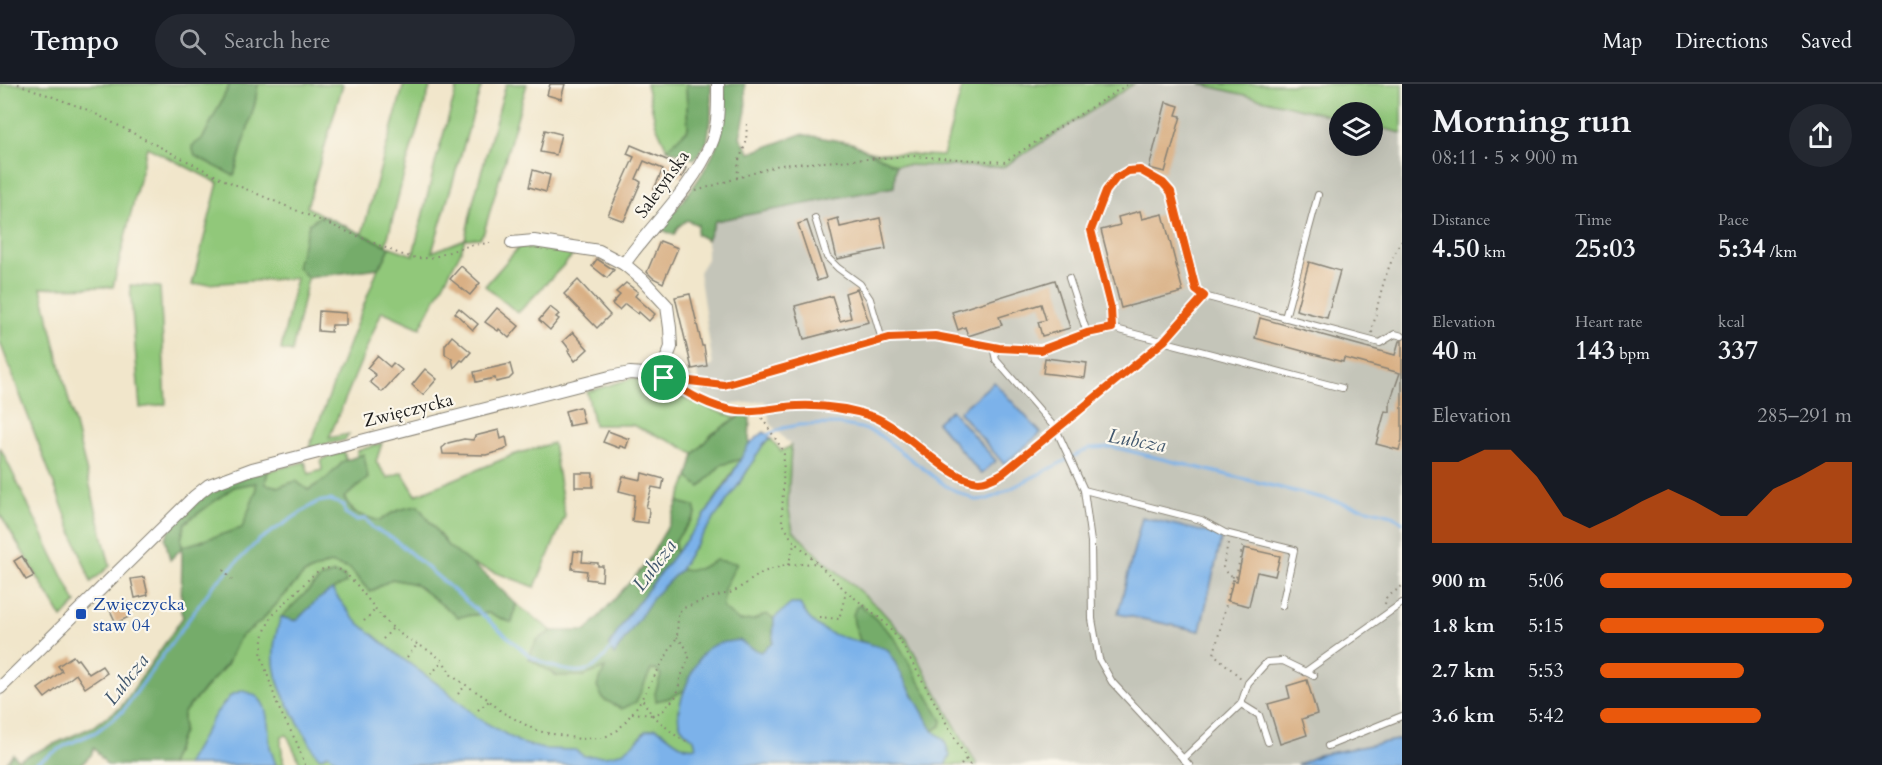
<!DOCTYPE html>
<html lang="en">
<head>
<meta charset="utf-8">
<style>
  body { margin:0; font-family:Cardo,serif; background:#242831; color:#f1f3f6; height:100vh; display:flex; flex-direction:column; font-size:22px; white-space:nowrap }
  * { box-sizing:border-box; margin:0 }
  p { font-size:20px; color:#9ea1a6 }
  .icon { flex:none; width:33px; height:33px; fill:none; stroke:currentColor; stroke-width:2; stroke-linecap:round; stroke-linejoin:round }
  .map { position:relative; flex:1; overflow:hidden }
  .sheet { display:flex; flex-direction:column; background:#171b24; width:480px }
  .sheet>* { flex:none }
  .tools { position:absolute; left:1329px; top:18px; display:grid; gap:12px }
  .tools a { display:grid; place-items:center; width:54px; height:54px; border-radius:50%; background:#171b24; box-shadow:0 6px 24px #0002; font-size:30px }
  .pin { position:absolute; display:grid; place-items:center; width:51px; height:51px; color:#fff; margin:-26px; border:3px solid #fff; border-radius:50%; box-shadow:0 2px 6px #0007 }
  .round { display:grid; place-items:center; flex:none; width:63px; height:63px; border-radius:32px; background:#242831 }
  .head { display:flex; align-items:center; justify-content:space-between; height:102px; padding:0 30px }
  h1 { font-size:33px; font-weight:700; line-height:45px }
  .metrics { display:grid; grid-template-columns:repeat(3,1fr); gap:9px; height:102px; padding:6px 30px }
  .metrics div { display:grid; align-content:center }
  .metrics b { font-size:26px; font-weight:700 }
  .metrics small { font-size:16px; font-weight:400 }
  .metrics p { font-size:16px }
  .chart { height:168px; padding:12px 30px }
  .chart p { display:flex; justify-content:space-between }
  .chart svg { width:100%; height:108px; margin-top:6px; fill:#ea580c; opacity:.7 }
  ul { padding:0 30px; list-style:none; font-size:20px }
  li { display:grid; grid-template-columns:96px 72px 1fr; align-items:center; height:45px }
  li i { height:15px; border-radius:8px; background:#ea580c }
  header { display:flex; align-items:center; gap:36px; box-sizing:border-box; height:84px; padding:0 30px; background:#171b24; border-bottom:2px solid #363941 }
  header strong { font-size:28px }
  nav { display:flex; gap:33px; margin-inline-start:auto; font-size:21px }
  .search { width:420px; height:54px; background:#242831; display:flex; align-items:center; gap:15px; box-sizing:border-box; padding:0 21px; border-radius:33px; color:#9ea1a6; font-size:22px }
  main { display:flex; flex:1; min-height:0 }
  .map>svg:first-child { display:block }
  .industrial { fill:#c4c5b9 }
  .green { fill:#91c87a; stroke:#56724b; stroke-width:1.5 }
  .forest { fill:#74ac6a; stroke:#486443; stroke-width:1.5; fill-rule:evenodd }
  .water { fill:#7bb2ea; stroke:#4c6783; stroke-width:1.5 }
  .lines { fill:none; stroke-linecap:round; stroke-linejoin:round }
  .stream { stroke:#7bb2ea; stroke-width:3 }
  .building { fill:#d9b085 }
  .service-casing { stroke:#868174; stroke-width:8 }
  .minor-casing { stroke:#868174; stroke-width:14 }
  .path { stroke:#868174; stroke-width:2; stroke-dasharray:1.5 4.5; stroke-linecap:butt }
  .service { stroke:#fff; stroke-width:6 }
  .minor { stroke:#fff; stroke-width:12 }
  .route-casing { stroke:#fff; stroke-width:12 }
  .route { stroke:#ea580c; stroke-width:8 }
  .transit-dot { fill:#1a4fb4; stroke:#fbf7ec; stroke-width:2 }
  .labels { text-anchor:middle; stroke-width:4.5; stroke-linejoin:round; paint-order:stroke }
  .street-label { font-size:18px; fill:#1c1c1c; stroke:#fbf7ec }
  .transit-label { font-size:18px; fill:#164399; stroke:#fbf7ec; text-anchor:start }
  .water-label { font-size:20px; font-style:italic; fill:#42586e; stroke:#fbf7ec }
</style>
</head>
<body>
<header>
<strong>Tempo</strong>
<div class="search"><svg class="icon" aria-label="search" viewBox="0 0 24 24"><circle cx="10" cy="10" r="6"/><path d="M15 15l6 6"/></svg>Search here</div>
<nav><a>Map</a><a>Directions</a><a>Saved</a></nav>
</header>
<main>
<div class="map">
<svg width="1402" height="681" viewBox="0 0 1402 681">
  <rect width="100%" height="100%" fill="#fbf7ec"/>
  <filter id="ink" filterUnits="userSpaceOnUse"><feTurbulence type="fractalNoise" baseFrequency=".0167" numOctaves="2"/><feDisplacementMap in="SourceGraphic" scale="12" xChannelSelector="R" yChannelSelector="G"/><feConvolveMatrix kernelMatrix="1 2 1 2 8 2 1 2 1" color-interpolation-filters="sRGB"/></filter>
  <filter id="wash" filterUnits="userSpaceOnUse"><feTurbulence type="fractalNoise" baseFrequency=".008" numOctaves="4" result="noise"/><feDisplacementMap in="SourceGraphic" scale="24" xChannelSelector="R" yChannelSelector="G"/><feGaussianBlur stdDeviation="1.35" result="paint"/><feColorMatrix in="noise" values="0 0 0 0 0 0 0 0 0 0 0 0 0 0 0 0 0 1.4 0 .05"/><feComposite in="paint" operator="in"/></filter>
  <g filter="url(#wash)">
    <rect width="100%" height="100%" fill="#f1e6cb"/>
    <path class="industrial" d="M1136 0H1200L1339 34 1340 62H1372L1373 42 1402 49V655L1319 671 1297 681H977L906 554 793 446 788 422 791 362 770 339 765 317 726 321 703 313 696 286 713 282 699 188 707 175V156L714 137 893 103 896 81 1004 82Z"/>
    <g class="green">
      <path d="M0 0H230L203 54 234 91 255 19 258 0H343L307 123 322 131 309 140 297 182 308 194 292 268 281 266 296 194 192 201 218 99 147 63 113 203 41 204 110 482 91 498 0 258Z"/>
      <path d="M404 0H431L406 82 386 161 362 150Z"/>
      <path d="M458 0H482L432 168 465 155 474 114 506 0H527L484 148 480 154 465 155 461 167 420 244 382 227 329 354 349 350 345 356 309 364 378 184 384 176 390 163 413 171 436 76Z"/>
      <path d="M646 0H686L688 46 667 65 656 41Z"/>
      <path d="M963 0H1134L1003 83 896 81 865 68 943 72Z"/>
      <path d="M1200 0H1402V49L1373 42 1372 28H1340L1339 34Z"/>
      <path d="M533 161 577 167 518 229 485 202 519 163Z"/>
      <path d="M130 201 160 203 166 320 140 324Z"/>
      <path d="M633 294 656 299 689 317 736 334 712 350 694 370 677 360 632 341H594L587 308Z"/>
      <path d="M771 355 781 367 791 362 788 422 793 446 811 465 879 524 906 554 977 681H301L287 651 282 652 281 660 284 681H170L183 647V629L227 580 240 553 260 538 304 490 330 479 350 485 370 508 392 495 415 500 458 533 489 529 512 539 516 520 552 547 537 556 528 574 584 592 680 486C700 449 729 416 752 380 758 371 760 360 771 355Z"/>
      <path d="M382 359 376 378 388 394 402 388 416 411 513 371 553 359 565 432 535 503 469 479 448 462 418 422C403 424 392 427 380 438L355 429 344 414 368 394 363 371 357 373V367Z"/>
      <path d="M0 363 76 519 62 534 0 430Z"/>
      <path d="M344 367 346 376 326 395 308 406 296 397 279 403 265 400 268 387 305 378 309 390 322 386 321 379 323 375Z"/>
      <path d="M741 375 703 434 676 470 675 457 696 430 694 422 678 418 688 393 700 403 721 381Z"/>
      <path d="M256 398V407L243 444 182 463 181 456 185 439 234 403Z"/>
    </g>
    <g class="forest">
      <path d="M230 0H258L255 19 234 92 195 72 192 62 203 54Z"/>
      <path d="M686 0H711V33L707 58 694 75 667 65 688 45Z"/>
      <path d="M724 0H745L746 27 740 53 750 69 801 50 852 59 896 81 894 103 715 137 707 156 696 150 698 141 687 136 678 143 674 151 660 145C685 114 717 79 723 37 725 25 724 12 724 0Z"/>
      <path d="M322 131 390 163 384 176 378 184 308 194 297 182 309 140Z"/>
      <path d="M741 331 750 334 749 360 741 375 721 381 700 403 688 393 694 370 712 350Z"/>
      <path d="M364 370 368 394 344 414 354 429 380 437C392 427 403 424 418 422L448 462 486 491 516 520 512 539 488 529 458 533 415 500 392 495 370 508 350 485 330 479 304 490 260 538 240 553 227 580 183 629V647L170 681H107L94 664 91 671 81 681H4L13 670 18 676 92 643 121 623 183 533 181 528 182 464 170 476 165 454C171 445 176 434 184 427 209 403 234 394 268 387L265 400 279 403 296 397 308 406 326 395 344 377ZM256 399V407L242 444 182 463 181 456 185 439 234 403Z"/>
      <path d="M678 418 694 422 696 430 675 457 676 470 626 534 609 562 614 570 655 511 680 486 698 485 716 476 737 479 724 505 723 524 739 537 753 536 766 530 774 534 773 559 761 569 749 563 739 556 704 568 685 606 669 614 656 617 655 609 661 591 657 586H651L636 618 622 625 603 615 597 602 605 584 584 592H557L528 574 537 556 552 547H586L646 480 669 440Z"/>
      <path d="M334 489 345 493 346 499C325 508 312 521 296 537L281 533 321 494Z"/>
      <path d="M861 521 894 553 942 637 941 642 933 647 888 566 860 557 854 539 853 531 856 523Z"/>
    </g>
    <g class="water">
      <path d="M994 298 1041 349 1004 380 959 328Z"/>
      <path d="M951 326 996 377 981 390 937 338Z"/>
      <path d="M764 348 771 355 764 359 741 397 691 467 680 486 655 511 614 571 609 562 626 534 703 434 729 396 749 360Z"/>
      <path d="M1142 433 1222 452 1200 547 1118 530Z"/>
      <path d="M332 506 354 535 399 572 443 604 479 635 521 659 543 665 575 666 584 672H606L621 669 637 657 645 647 656 644C669 651 679 666 696 663L694 655C688 651 681 646 679 638 675 622 694 580 704 568 713 558 727 558 739 556L749 563 761 568 773 559 774 534 791 520H800C803 525 806 532 811 536 831 557 864 555 888 566L933 647 944 655 950 672 945 681H344L328 670 320 674C312 667 311 659 305 650 280 608 263 583 281 533L296 537 316 517Z"/>
      <path d="M241 607C272 610 267 640 270 662 271 668 274 675 276 681H186L216 629 231 611Z"/>
      <path d="M1402 655V681H1297L1319 671Z"/>
    </g>
    <g class="lines">
      <g class="stream">
        <path d="M765 352 783 344 799 341 838 340 861 344 878 350 946 402 962 410 975 416 988 415 1002 409 1090 364 1113 363 1392 431 1402 438"/>
        <path d="M33 681 66 661 96 648 123 627 212 503 259 456 317 418 330 416 344 421 345 429 356 436 366 435 373 444 394 455 531 573C548 580 573 594 592 584 599 580 607 570 612 563"/>
      </g>
    </g>
    <g id="blocks">
      <g class="building">
        <path d="M550 0H565L561 15 547 11Z"/>
        <path d="M1166 18 1179 22 1176 31 1181 32 1165 88 1149 84Z"/>
        <path d="M545 46 561 50 556 71 540 68Z"/>
        <path d="M631 61 686 84 682 93 672 89 663 109 654 105 663 85 644 77 636 95 641 98 624 137 608 131 634 73 627 70Z"/>
        <path d="M533 86 550 91 546 108 529 103Z"/>
        <path d="M1140 127 1142 135 1163 130 1183 208 1121 224 1101 146 1120 141 1118 133Z"/>
        <path d="M838 134 840 143 880 134 886 165 837 175 828 137Z"/>
        <path d="M807 137 826 194 817 197 798 140Z"/>
        <path d="M660 157 678 164 663 199 653 194 647 188Z"/>
        <path d="M597 175 614 186 607 194 592 182Z"/>
        <path d="M1309 178 1340 187 1327 234 1296 226Z"/>
        <path d="M461 182 480 199 470 211 450 195Z"/>
        <path d="M578 196 610 231 597 244 564 210Z"/>
        <path d="M1055 196 1070 244 1042 252 1038 238 1046 236 1041 220 999 233 1002 241 968 252 965 243 958 246 952 228Z"/>
        <path d="M626 199 638 208 635 212 655 230 649 237 639 228 638 230 625 220 619 226 612 220 620 211 616 208Z"/>
        <path d="M857 205 869 238 804 255 795 222 832 212 840 237 851 234 845 209Z"/>
        <path d="M690 210 702 262H704L707 282 692 285 675 213Z"/>
        <path d="M550 223 559 230 556 233 559 235 550 246 539 236Z"/>
        <path d="M459 224 478 240 473 246 455 229Z"/>
        <path d="M497 224 519 242 509 254 499 245 498 247 485 238Z"/>
        <path d="M319 227 346 229V241H332L331 248 318 247Z"/>
        <path d="M1260 234 1395 271 1399 257H1402V356L1399 366 1376 360 1385 327 1390 328V318L1400 289 1344 274 1343 278 1255 254Z"/>
        <path d="M573 248 588 265 575 277 568 267 570 266 563 257Z"/>
        <path d="M452 252 471 268 463 277 461 276 454 284 452 275 445 270V261Z"/>
        <path d="M377 272 390 283 393 279 402 286 382 308 370 298 376 291 367 284Z"/>
        <path d="M1045 274 1087 279 1085 294 1043 289Z"/>
        <path d="M510 280 513 291 509 295 496 298 495 294 476 298 474 288Z"/>
        <path d="M425 285 437 295 423 311 412 301Z"/>
        <path d="M580 323 584 339 569 342 565 327Z"/>
        <path d="M499 346 501 355 506 353 508 363 504 366 486 371 443 370 442 364 448 359 464 355 473 356 475 352Z"/>
        <path d="M608 347 629 355 626 364 620 362 619 364 603 358Z"/>
        <rect x="575" y="389" width="18" height="14"/>
        <path d="M642 389 664 395 662 405 652 403 646 423 649 424 648 439 632 437 635 411 619 407 623 392 641 396Z"/>
        <path d="M1244 464 1280 472 1275 492 1257 488 1249 522 1228 517 1233 496 1237 497Z"/>
        <path d="M574 467 583 468 582 478 598 479V482H603L602 497 586 495 587 487 572 485Z"/>
        <path d="M22 472 34 492 26 496 14 477Z"/>
        <path d="M144 493 148 511 135 514 131 495Z"/>
        <path d="M124 517 131 532 116 539 109 524Z"/>
        <path d="M73 572 76 576 78 575 89 590 102 582 107 589 85 604 76 590 45 614 38 605 62 587 58 582Z"/>
        <path d="M1307 596 1317 630 1302 635 1307 651 1280 660 1268 620 1290 614 1287 602Z"/>
      </g>
    </g>
  </g>
  <g filter="url(#ink)">
    <use href="#blocks" fill-opacity="0" stroke="#868174" stroke-width="1.5"/>
    <g class="lines">
      <defs>
        <g id="service">
          <path d="M815 134 827 173 838 184 860 200 870 215 882 256"/>
          <path d="M1069 194 1087 249"/>
          <path d="M1285 234 1318 111"/>
          <path d="M1112 244C1110 219 1103 195 1097 171 1095 163 1090 152 1092 144 1095 125 1107 100 1124 89 1140 78 1160 96 1171 108L1196 206 1204 212"/>
          <path d="M993 263 996 276 1056 345 1164 257 1204 212 1380 259 1395 250 1402 252"/>
          <path d="M660 291C684 307 709 324 738 327 758 329 777 323 797 322 816 321 838 323 856 328 869 331 882 337 894 344 915 358 952 396 978 398 1001 399 1038 360 1056 345L1084 406 1091 458 1092 535 1099 575 1112 598 1189 681"/>
          <path d="M666 294 724 301 889 254 935 252 999 264 1041 266 1087 249 1112 244 1342 304"/>
          <path d="M1084 406 1201 436 1225 449 1294 466 1282 522"/>
          <path d="M1305 588 1402 519"/>
          <path d="M1241 620 1259 631 1268 658"/>
          <path d="M1328 662 1402 632"/>
          <path d="M1183 675 1241 620 1248 599 1267 578 1283 577 1314 592"/>
        </g>
        <g id="minor">
          <path d="M624 180C653 139 691 106 711 60 719 43 718 18 718 0"/>
          <path d="M0 604 194 413 209 401 252 385 610 293 630 289 660 291 671 263 670 244 667 222 643 196 624 180 599 167 534 157 512 159"/>
        </g>
      </defs>
      <use href="#service" class="service-casing"/>
      <use href="#minor" class="minor-casing"/>
      <g class="path">
        <path d="M18 0 88 26 222 95 400 170C429 179 435 172 461 164 470 161 480 160 490 159"/>
        <path d="M737 94 739 76 746 59 747 38"/>
        <path d="M696 107 779 81 912 72 1004 78 1128 0"/>
        <path d="M1372 249C1378 217 1385 185 1402 156"/>
        <path d="M762 334 784 368 782 438 791 454 846 507 882 536 900 557 970 681"/>
        <path d="M1228 459 1223 483 1227 490 1236 493 1243 460"/>
        <path d="M788 481 795 458"/>
        <path d="M223 486 232 496"/>
        <path d="M1233 492 1214 570 1242 595"/>
        <path d="M1385 520 1386 514 1402 502"/>
        <path d="M819 533 839 535 846 508"/>
        <path d="M364 537 375 526"/>
        <path d="M383 555 393 544"/>
        <path d="M407 573 417 561"/>
        <path d="M431 590 443 577"/>
        <path d="M458 610 466 601"/>
        <path d="M478 626 489 617"/>
        <path d="M632 629 652 631 642 615"/>
        <path d="M652 631 662 628 677 611 680 595 689 574 687 565 677 553"/>
        <path d="M652 631C664 640 673 652 687 658"/>
        <path d="M305 681 297 659 278 623 261 571 264 549 271 533 315 489 325 484 342 486 356 500 385 537 403 552 433 569 443 577 452 592 486 614 502 628 537 647 580 655 603 654 618 646 626 637 638 621 677 553 678 532 681 525 713 513 733 508 763 488 785 481 817 479"/>
        <path d="M961 681 966 675"/>
      </g>
      <use href="#service" class="service"/>
      <use href="#minor" class="minor"/>
    </g>
  </g>
  <g class="lines" filter="url(#ink)">
    <defs>
      <path id="route" d="M1140 86 1163 99 1171 108 1196 206 1204 212 1164 257 1003 389C996 393 987 398 978 398 948 396 905 345 874 333 851 325 822 321 797 322 777 323 758 329 738 327 710 324 687 309 664 294L724 301 889 254 935 252 999 264 1041 266 1087 249 1112 244 1111 225 1091 146 1106 107 1116 94 1128 87Z"/>
    </defs>
    <use href="#route" class="route-casing"/>
    <use href="#route" class="route"/>
  </g>
  <rect class="transit-dot" x="75" y="524" width="12" height="12" rx="3"/>
  <g class="labels">
    <g class="street-label">
      <text transform="translate(662 100) rotate(-54)" y="6">Saletyńska</text>
      <text transform="translate(408 326) rotate(-14)" y="6">Zwięczycka</text>
    </g>
    <g class="transit-label">
      <text x="93" y="526">Zwięczycka<tspan x="93" dy="21">staw 04</tspan></text>
    </g>
    <g class="water-label">
      <text transform="translate(1137 356) rotate(10)" y="7">Lubcza</text>
      <text transform="translate(654 481) rotate(-53)" y="7">Lubcza</text>
      <text transform="translate(126 595) rotate(-52)" y="7">Lubcza</text>
    </g>
  </g>
</svg>
<div class="tools">
<a><svg class="icon" aria-label="layers" viewBox="0 0 24 24"><path d="M12 4l9 5-9 5-9-5zM3 14l9 5 9-5"/></svg></a>
</div>
<div class="pin" style="left:664px;top:294px;background:#1e9e55"><svg class="icon" aria-label="arrive" viewBox="0 0 24 24"><path d="M6 21V4h12l-3 4 3 4H6"/></svg></div>
</div>
<section class="sheet">
<div class="head"><div><h1>Morning run</h1><p>08:11 · 5 × 900 m</p></div><a class="round"><svg class="icon" aria-label="share" viewBox="0 0 24 24"><path d="M12 15V3M7 8l5-5 5 5M5 13v7h14v-7"/></svg></a></div>
<div class="metrics">
<div><p>Distance</p><b>4.50<small> km</small></b></div>
<div><p>Time</p><b>25:03</b></div>
<div><p>Pace</p><b>5:34<small> /km</small></b></div>
</div>
<div class="metrics">
<div><p>Elevation</p><b>40<small> m</small></b></div>
<div><p>Heart rate</p><b>143<small> bpm</small></b></div>
<div><p>kcal</p><b>337</b></div>
</div>
<div class="chart"><p><span>Elevation</span>285–291 m</p>
<svg viewBox="0 0 160 44" preserveAspectRatio="none"><path d="M0 44V11L10 11L20 6L30 6L40 17L50 33L60 38L70 33L80 27L90 22L100 27L110 33L120 33L130 22L140 17L150 11L160 11V44z"/></svg>
</div>
<ul>
<li><b>900 m</b>5:06<i style="width:100%"></i></li>
<li><b>1.8 km</b>5:15<i style="width:89%"></i></li>
<li><b>2.7 km</b>5:53<i style="width:57%"></i></li>
<li><b>3.6 km</b>5:42<i style="width:64%"></i></li>
</ul>
</section>
</main>
</body>
</html>
